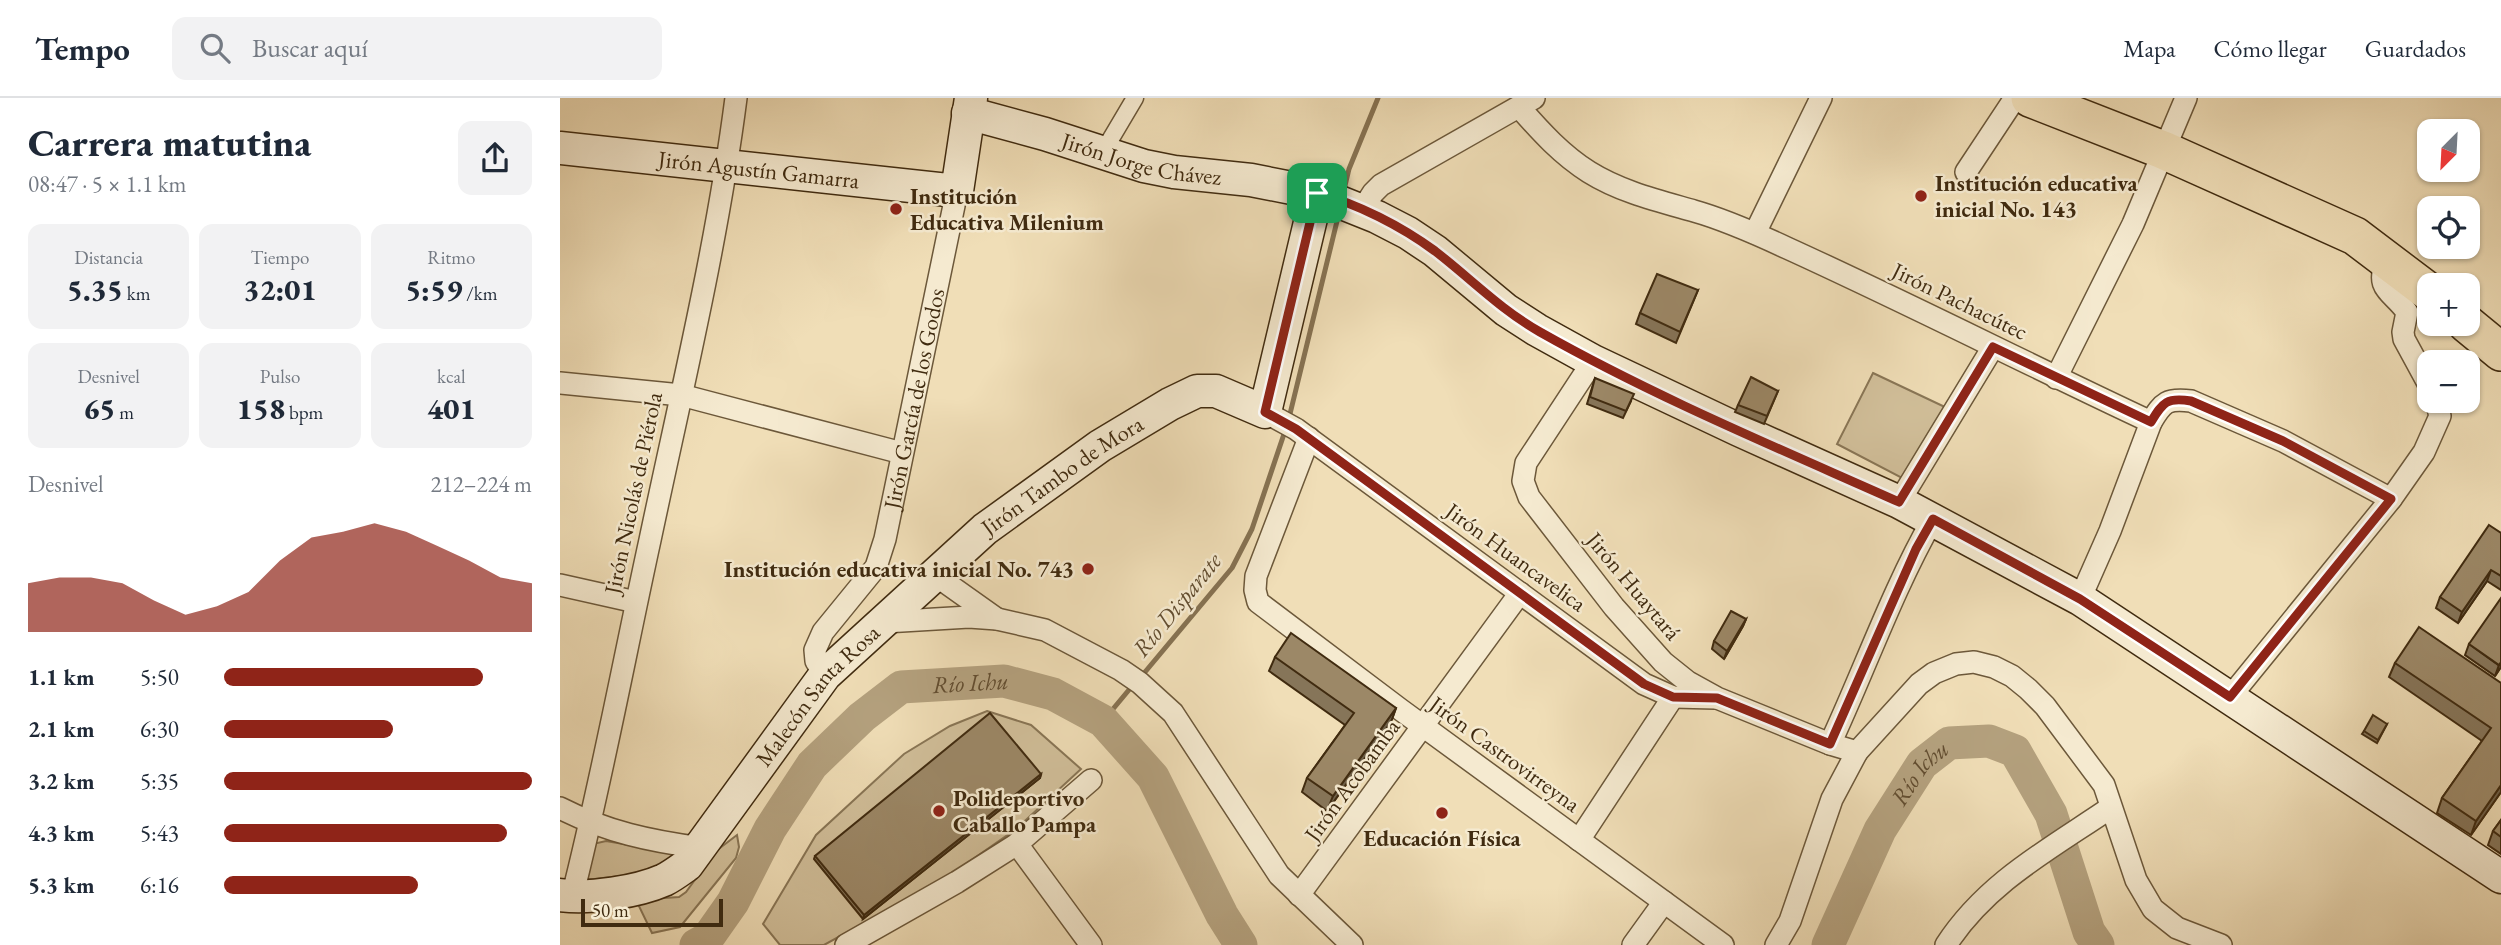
<!DOCTYPE html>
<html lang="es">
<head>
<meta charset="utf-8">
<style>
  body { margin:0; font-family:"EB Garamond",serif; background:#f2f2f3; color:#1f2937; height:100vh; display:flex; flex-direction:column; font-size:26px; white-space:nowrap }
  * { box-sizing:border-box; margin:0 }
  p { font-size:23px; color:#747a83 }
  .icon { flex:none; width:38px; height:38px; fill:none; stroke:currentColor; stroke-width:2; stroke-linecap:round; stroke-linejoin:round }
  .map { position:relative; flex:1; overflow:hidden }
  .side { display:flex; flex-direction:column; background:#fff; width:560px }
  .side>* { flex:none }
  .needle { width:46px; rotate:204deg }
  .fabs { position:absolute; left:1857px; top:21px; display:grid; gap:14px }
  .fabs a { display:grid; place-items:center; width:63px; height:63px; border-radius:14px; background:#fff; box-shadow:0 2px 5px #0004; font-size:35px }
  .scale { position:absolute; left:21px; bottom:18px; width:142px; box-sizing:border-box; padding-left:7px; border:4px solid #402b10; border-top:0; font-size:19px; line-height:24px; white-space:nowrap; color:#402b10; -webkit-text-stroke:5px #f5ead0; paint-order:stroke }
  .pin { position:absolute; display:grid; place-items:center; width:60px; height:60px; color:#fff; margin:-30px; border-radius:14px; box-shadow:0 4px 10px #0006 }
  .round { display:grid; place-items:center; flex:none; width:74px; height:74px; border-radius:14px; background:#f2f2f3 }
  .summary { display:flex; align-items:center; justify-content:space-between; height:119px; padding:0 28px }
  h1 { font-size:38px; font-weight:800; line-height:52px }
  .figures { display:grid; grid-template-columns:repeat(3,1fr); gap:10px; height:119px; padding:7px 28px }
  .figures div { display:grid; align-content:center; border-radius:14px; background:#f2f2f3; text-align:center }
  .figures b { font-size:30px; font-weight:800 }
  .figures small { font-size:19px; font-weight:400 }
  .figures p { font-size:19px }
  .chart { height:196px; padding:14px 28px }
  .chart p { display:flex; justify-content:space-between }
  .chart svg { width:100%; height:126px; margin-top:7px; fill:#8f2418; opacity:.7 }
  ul { padding:0 28px; list-style:none; font-size:23px }
  li { display:grid; grid-template-columns:112px 84px 1fr; align-items:center; height:52px }
  li i { height:18px; border-radius:9px; background:#8f2418 }
  header { display:flex; align-items:center; gap:42px; box-sizing:border-box; height:98px; padding:0 35px; background:#fff; border-bottom:2px solid #e0e1e3 }
  header strong { font-size:33px }
  nav { display:flex; gap:38px; margin-inline-start:auto; font-size:24px }
  .search { width:490px; height:63px; background:#f2f2f3; display:flex; align-items:center; gap:18px; box-sizing:border-box; padding:0 24px; border-radius:14px; color:#747a83; font-size:26px }
  main { display:flex; flex:1; min-height:0 }
  .map>svg:first-child { display:block }
  .green { fill:#d2c09b; stroke:#897656; stroke-width:2 }
  .lines { fill:none; stroke-linecap:round; stroke-linejoin:round }
  .stream { stroke:#867252; stroke-width:5 }
  .river { stroke:#b4a17e; stroke-width:33 }
  .pedestrian-casing { stroke:#6c583a; stroke-width:19 }
  .minor-casing { stroke:#6c583a; stroke-width:24 }
  .secondary-casing { stroke:#402b10; stroke-width:35 }
  .trunk-casing { stroke:#402b10; stroke-width:40 }
  .pedestrian { stroke:#f5ead0; stroke-width:16 }
  .minor { stroke:#f5ead0; stroke-width:21 }
  .secondary { stroke:#f5ead0; stroke-width:32 }
  .trunk { stroke:#f0deb7; stroke-width:37 }
  .wall { fill:#867559; stroke:#402b10; stroke-width:2 }
  .shaded-wall { fill:#6d5f48; stroke:#402b10; stroke-width:2 }
  .building { fill:#9c8867; stroke:#402b10; stroke-width:2 }
  .route-casing { stroke:#fff; stroke-width:14 }
  .route { stroke:#8f2418; stroke-width:9 }
  .poi-dot { fill:#8f2418; stroke:#f5ead0; stroke-width:2.5 }
  .labels { text-anchor:middle; stroke-width:5; stroke-linejoin:round; paint-order:stroke }
  .street-label { font-size:23px; fill:#402b10; stroke:#f5ead0 }
  .poi-label { font-size:23px; font-weight:bold; fill:#402b10; stroke:#f5ead0; text-anchor:start }
  .water-label { font-size:24px; font-style:italic; fill:#634e31; stroke:#f5ead0 }
</style>
</head>
<body>
<header>
<strong>Tempo</strong>
<div class="search"><svg class="icon" aria-label="search" viewBox="0 0 24 24"><circle cx="10" cy="10" r="6"/><path d="M15 15l6 6"/></svg>Buscar aquí</div>
<nav><a>Mapa</a><a>Cómo llegar</a><a>Guardados</a></nav>
</header>
<main>
<section class="side">
<div class="summary"><div><h1>Carrera matutina</h1><p>08:47 · 5 × 1.1 km</p></div><a class="round"><svg class="icon" aria-label="share" viewBox="0 0 24 24"><path d="M12 15V3M7 8l5-5 5 5M5 13v7h14v-7"/></svg></a></div>
<div class="figures">
<div><p>Distancia</p><b>5.35<small> km</small></b></div>
<div><p>Tiempo</p><b>32:01</b></div>
<div><p>Ritmo</p><b>5:59<small> /km</small></b></div>
</div>
<div class="figures">
<div><p>Desnivel</p><b>65<small> m</small></b></div>
<div><p>Pulso</p><b>158<small> bpm</small></b></div>
<div><p>kcal</p><b>401</b></div>
</div>
<div class="chart"><p><span>Desnivel</span>212–224 m</p>
<svg viewBox="0 0 160 44" preserveAspectRatio="none"><path d="M0 44V27L10 25L20 25L30 27L40 33L50 38L60 35L70 30L80 19L90 11L100 9L110 6L120 9L130 14L140 19L150 25L160 27V44z"/></svg>
</div>
<ul>
<li><b>1.1 km</b>5:50<i style="width:84%"></i></li>
<li><b>2.1 km</b>6:30<i style="width:55%"></i></li>
<li><b>3.2 km</b>5:35<i style="width:100%"></i></li>
<li><b>4.3 km</b>5:43<i style="width:92%"></i></li>
<li><b>5.3 km</b>6:16<i style="width:63%"></i></li>
</ul>
</section>
<div class="map">
<svg width="1941" height="847" viewBox="0 0 1941 847">
  <rect width="100%" height="100%" fill="#f0deb7"/>
  <filter id="stains"><feTurbulence type="fractalNoise" baseFrequency=".00286" numOctaves="4"/><feColorMatrix values="0 0 0 0 .2 0 0 0 0 .09 0 0 0 0 .02 0 0 0 .5 -.17"/></filter>
  <radialGradient id="worn" r=".72"><stop offset=".6" stop-color="#630" stop-opacity="0"/><stop offset="1" stop-color="#630" stop-opacity=".3"/></radialGradient>
  <g class="green">
    <path d="M1313 275 1387 310 1342 380 1277 346Z"/>
    <path d="M427 613 471 627 521 671 456 731 403 768 357 796 264 847H220L203 826 256 737 344 656 390 628Z"/>
    <path d="M177 737 179 749 176 760 120 829 92 835 76 802 119 799 126 794 156 753Z"/>
    <path d="M46 743 116 755 103 768 85 775 26 782 33 746Z"/>
  </g>
  <g class="lines">
    <g class="stream">
      <path d="M783 96 789 71 818 0"/>
      <path d="M729 320 779 115"/>
      <path d="M580 580 672 470 692 431 725 333"/>
      <path d="M543 623 573 587"/>
    </g>
    <g class="river">
      <path id="s1" d="M136 847 147 841 173 804 210 731 252 667 302 619 341 589 444 583 493 596 543 623 593 679 662 817 681 847"/>
      <path id="s2" d="M1268 847 1320 732 1362 666 1389 645 1429 643 1455 653 1491 716 1529 834 1538 847"/>
    </g>
    <defs>
      <path id="pedestrian" d="M543 54 575 0"/>
      <g id="minor">
        <path d="M960 10C981 34 1002 57 1029 74 1061 94 1099 103 1134 113 1166 122 1197 136 1227 150 1350 206 1469 267 1591 324 1603 304 1607 300 1631 303L1723 343 1831 401"/>
        <path d="M1406 74 1455 0"/>
        <path d="M802 112 813 95 821 87 974 0"/>
        <path d="M1195 135 1261 0"/>
        <path d="M1827 163C1814 191 1832 193 1847 214L1843 234 1844 241 1869 287"/>
        <path d="M1033 263 966 365 963 383 969 399 1054 509 1103 564 1128 584 1157 600 1270 646 1297 654"/>
        <path d="M1496 280 1573 126 1626 0"/>
        <path d="M0 285 121 297 342 355"/>
        <path d="M705 314 736 331 1084 586 1113 599 1155 600"/>
        <path d="M749 340 696 478 695 492 698 504 841 612 1163 847"/>
        <path d="M1339 404 1433 249"/>
        <path d="M375 477 437 521"/>
        <path d="M0 487 76 504"/>
        <path d="M1520 501 1550 433 1591 324"/>
        <path d="M325 524 409 519 437 521 485 532 561 572 580 585 613 615 719 777 792 847"/>
        <path id="s3" d="M265 577 256 563 255 552 263 534 316 469 325 441 397 93"/>
        <path d="M1670 599 1831 401 1864 354 1880 318 1876 303"/>
        <path d="M1270 646C1305 571 1332 493 1373 421"/>
        <path d="M0 710C47 734 90 743 142 750"/>
        <path d="M1019 742 1113 599"/>
        <path d="M457 746 531 847"/>
        <path d="M739 797 960 495"/>
        <path d="M12 799C42 681 64 561 90 442 121 295 157 148 176 0"/>
        <path d="M286 847 397 784 457 746 531 682"/>
        <path d="M1073 847 1104 804"/>
        <path d="M1216 847 1230 823 1272 701 1297 654 1359 586 1374 575 1396 566 1414 564 1434 569 1452 578 1468 591 1485 608 1544 687 1576 782 1593 811 1617 830 1661 847"/>
        <path d="M1386 847C1427 784 1490 751 1550 710"/>
      </g>
      <g id="secondary">
        <path id="s4" d="M408 15 485 36 584 68 614 74 691 82 757 95 817 119 848 135 875 153 946 212 977 232 1033 263 1179 332 1339 404 1520 501 1941 779"/>
        <path id="s5" d="M0 50 397 93 411 0"/>
        <path id="s6" d="M0 797C29 801 77 794 104 782 112 778 120 772 127 767L265 577 425 431 540 348 610 306 637 293H656L705 314 757 95"/>
      </g>
      <g id="trunk">
        <path d="M1470 0 1603 52 1795 138 1869 194"/>
        <path d="M1907 226 1941 254"/>
      </g>
    </defs>
    <use href="#pedestrian" class="pedestrian-casing"/>
    <use href="#minor" class="minor-casing"/>
    <use href="#secondary" class="secondary-casing"/>
    <use href="#trunk" class="trunk-casing"/>
    <use href="#pedestrian" class="pedestrian"/>
    <use href="#minor" class="minor"/>
    <use href="#secondary" class="secondary"/>
    <use href="#trunk" class="trunk"/>
  </g>
  <g class="wall">
    <path d="M1138 192 1116 245 1076 226 1080 215Z"/>
    <path d="M1035 280 1071 303 1063 320 1027 306Z"/>
    <path d="M1218 293 1204 326 1175 314 1178 307Z"/>
    <path d="M1941 435V492L1927 483 1898 525 1876 510 1880 499Z"/>
    <path d="M1186 521 1183 528 1164 561 1152 551 1154 543Z"/>
    <path d="M1909 546 1941 569 1935 578 1905 557Z"/>
    <path d="M715 559 836 610 831 624 767 713 742 694 747 680 785 627 709 573Z"/>
    <path d="M1835 565 1941 585V694L1911 737 1877 715 1882 700 1922 643 1829 579Z"/>
    <path d="M1827 626 1817 645 1802 636 1804 633Z"/>
    <path d="M481 676 480 680 303 821 254 761 255 758Z"/>
    <path d="M1941 722V756L1928 747 1933 733Z"/>
  </g>
  <g class="shaded-wall">
    <path d="M1931 472 1927 483 1898 525 1902 514Z"/>
    <path d="M1186 521 1183 528 1164 561 1167 553Z"/>
    <path d="M1941 564V569L1935 578 1939 567Z"/>
    <path d="M836 610 831 624 767 713 773 698Z"/>
    <path d="M481 676 480 680 303 821 304 817Z"/>
    <path d="M1941 687V694L1911 737 1916 723Z"/>
  </g>
  <g class="building">
    <path d="M1097 176 1138 192 1120 234 1080 215Z"/>
    <path d="M1191 279 1218 293 1207 318 1178 307Z"/>
    <path d="M1035 280 1074 296 1066 313 1030 299Z"/>
    <path d="M1929 427 1941 435V478L1931 472 1902 514 1880 499Z"/>
    <path d="M1941 500V564L1939 567 1909 546Z"/>
    <path d="M1171 513 1186 521 1167 553 1154 543Z"/>
    <path d="M1859 529 1941 585V687L1916 723 1882 700 1931 630 1835 565Z"/>
    <path d="M731 535 836 610 773 698 747 680 794 615 715 559Z"/>
    <path d="M430 615 481 676 304 817 255 758Z"/>
    <path d="M1813 617 1827 626 1818 642 1804 633Z"/>
    <path d="M1941 722V739L1933 733Z"/>
  </g>
  <g class="lines">
    <defs>
      <path id="route" d="M757 95C798 106 841 128 875 153 910 180 941 212 980 234 1095 299 1218 350 1339 404L1433 249 1591 324C1603 304 1607 299 1631 303L1723 343 1831 401 1670 599 1520 501 1373 421 1356 451 1270 646 1157 600 1113 599 1084 586 736 331 705 314Z"/>
    </defs>
    <use href="#route" class="route-casing"/>
    <use href="#route" class="route"/>
  </g>
  <g class="poi-dot">
    <circle cx="1361" cy="98" r="7"/>
    <circle cx="336" cy="111" r="7"/>
    <circle cx="528" cy="471" r="7"/>
    <circle cx="379" cy="713" r="7"/>
    <circle cx="882" cy="715" r="7"/>
  </g>
  <g class="labels">
    <g class="street-label">
      <text dy="8" stroke="none"><textPath href="#s4" startOffset="180">Jirón Jorge Chávez</textPath></text>
      <text dy="8" stroke="none"><textPath href="#s5" startOffset="200">Jirón Agustín Gamarra</textPath></text>
      <text transform="translate(1400 203) rotate(26)" y="8">Jirón Pachacútec</text>
      <text dy="8" stroke="none"><textPath href="#s3" startOffset="304">Jirón García de los Godos</textPath></text>
      <text dy="8" stroke="none"><textPath href="#s6" startOffset="679">Jirón Tambo de Mora</textPath></text>
      <text transform="translate(73 395) rotate(-78)" y="8">Jirón Nicolás de Piérola</text>
      <text transform="translate(956 459) rotate(36)" y="8">Jirón Huancavelica</text>
      <text transform="translate(1074 488) rotate(50)" y="8">Jirón Huaytará</text>
      <text dy="8" stroke="none"><textPath href="#s6" startOffset="348">Malecón Santa Rosa</textPath></text>
      <text transform="translate(945 656) rotate(36)" y="8">Jirón Castrovirreyna</text>
      <text transform="translate(792 682) rotate(-54)" y="8">Jirón Acobamba</text>
    </g>
    <g class="poi-label">
      <text x="1375" y="93">Institución educativa<tspan x="1375" dy="26">inicial No. 143</tspan></text>
      <text x="350" y="106">Institución<tspan x="350" dy="26">Educativa Milenium</tspan></text>
      <text x="514" y="479" text-anchor="end">Institución educativa inicial No. 743</text>
      <text x="393" y="708">Polideportivo<tspan x="393" dy="26">Caballo Pampa</tspan></text>
      <text x="882" y="748" text-anchor="middle">Educación Física</text>
    </g>
    <g class="water-label">
      <text transform="translate(617 507) rotate(-51)" y="8">Río Disparate</text>
      <text dy="8" stroke="none"><textPath href="#s1" startOffset="404">Río Ichu</textPath></text>
      <text dy="8" stroke="none"><textPath href="#s2" startOffset="196">Río Ichu</textPath></text>
    </g>
  </g>
  <rect width="100%" height="100%" filter="url(#stains)"/>
  <rect width="100%" height="100%" fill="url(#worn)"/>
</svg>
<div class="fabs">
<a><svg class="needle" viewBox="-14 -14 28 28"><path d="M0-13l5 13h-10z" fill="#e53935"/><path d="M0 13l5-13h-10z" fill="#747a83"/></svg></a>
<a><svg class="icon" aria-label="locate" viewBox="0 0 24 24"><circle cx="12" cy="12" r="6"/><path d="M12 2v4M12 18v4M2 12h4M18 12h4"/></svg></a>
<a>+</a>
<a>−</a>
</div>
<div class="scale">50 m</div>
<div class="pin" style="left:757px;top:95px;background:#1e9e55"><svg class="icon" aria-label="arrive" viewBox="0 0 24 24"><path d="M6 21V4h12l-3 4 3 4H6"/></svg></div>
</div>
</main>
</body>
</html>
